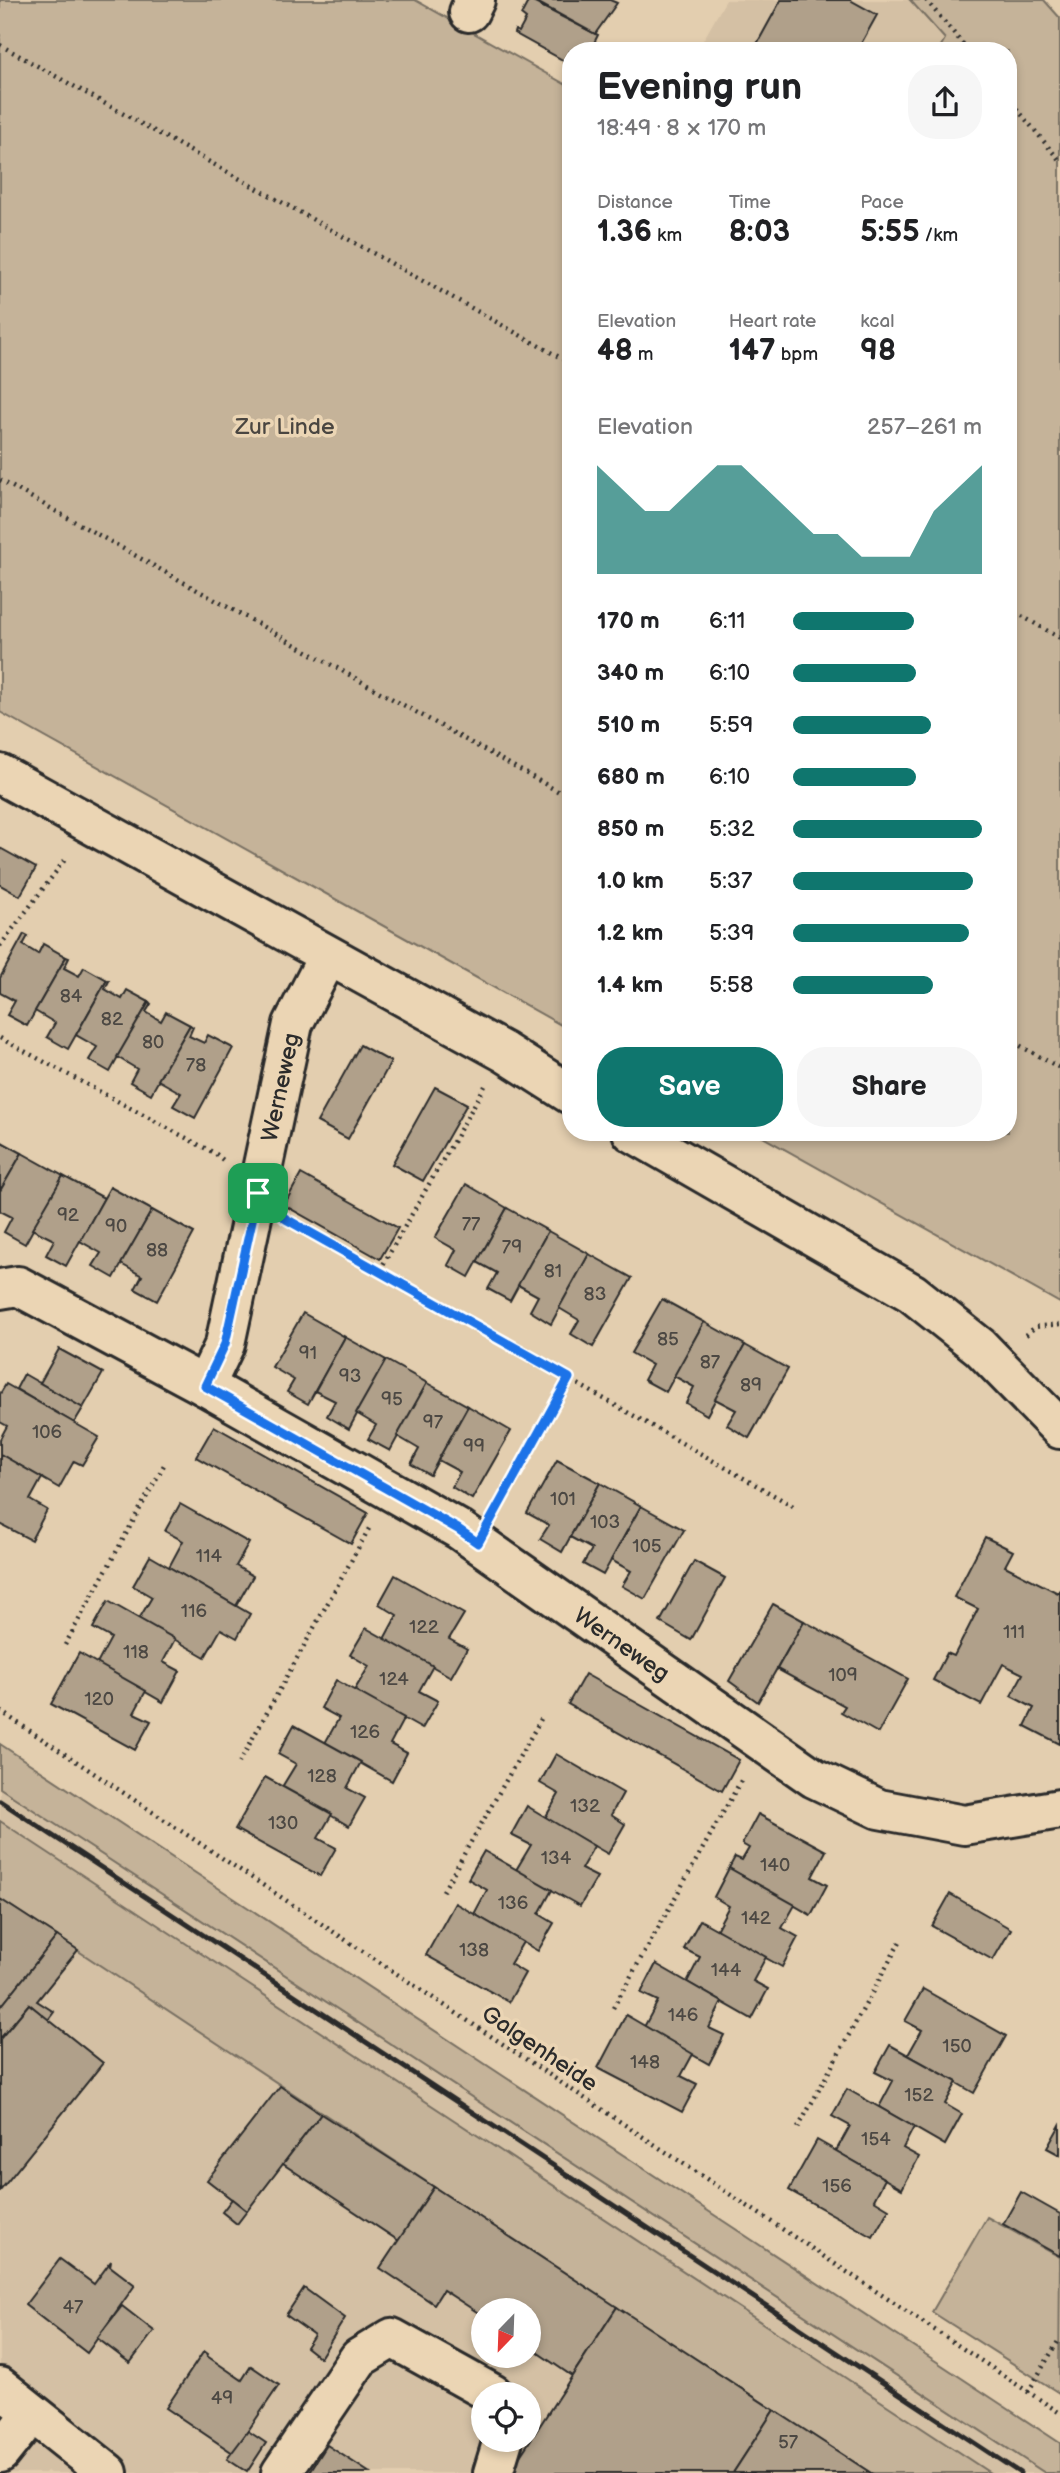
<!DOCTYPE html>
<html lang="en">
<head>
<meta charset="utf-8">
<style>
  body { margin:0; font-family:"Balsamiq Sans",sans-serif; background:#f6f6f6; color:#202124; height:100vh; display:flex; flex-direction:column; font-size:26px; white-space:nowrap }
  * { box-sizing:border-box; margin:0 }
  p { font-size:23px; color:#757577 }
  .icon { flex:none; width:38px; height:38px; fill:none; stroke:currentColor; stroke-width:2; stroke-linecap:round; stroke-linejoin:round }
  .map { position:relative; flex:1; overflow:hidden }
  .details { position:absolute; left:562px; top:42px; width:455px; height:1099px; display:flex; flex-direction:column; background:#fff; border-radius:28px; box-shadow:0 4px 10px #0003 }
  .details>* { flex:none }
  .needle { width:46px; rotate:203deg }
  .fabs { position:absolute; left:471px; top:2298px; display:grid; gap:14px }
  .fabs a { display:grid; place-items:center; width:70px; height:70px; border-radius:50%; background:#fff; box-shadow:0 4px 10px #0003; font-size:35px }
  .pin { position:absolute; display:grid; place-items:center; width:60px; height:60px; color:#fff; margin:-30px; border-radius:14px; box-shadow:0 4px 10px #0006 }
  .round { display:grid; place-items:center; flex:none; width:74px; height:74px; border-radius:28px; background:#f6f6f6 }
  .headline { display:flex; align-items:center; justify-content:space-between; height:119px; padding:0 35px }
  h1 { font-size:38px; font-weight:600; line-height:52px }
  .metrics { display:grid; grid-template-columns:repeat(3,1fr); gap:10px; height:119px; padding:7px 35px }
  .metrics div { display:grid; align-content:center }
  .metrics b { font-size:30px; font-weight:600 }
  .metrics small { font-size:19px; font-weight:400 }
  .metrics p { font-size:19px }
  .chart { height:196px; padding:14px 35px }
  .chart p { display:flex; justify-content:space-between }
  .chart svg { width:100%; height:126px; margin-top:7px; fill:#0f766e; opacity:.7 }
  .cta { display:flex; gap:14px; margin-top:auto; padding:14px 35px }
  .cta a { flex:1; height:80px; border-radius:28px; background:#0f766e; color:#fff; font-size:28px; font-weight:600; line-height:80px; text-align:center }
  .cta a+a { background:#f6f6f6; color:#202124 }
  ul { padding:0 35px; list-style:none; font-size:23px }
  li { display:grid; grid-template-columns:112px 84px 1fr; align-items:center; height:52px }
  li i { height:18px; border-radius:9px; background:#0f766e }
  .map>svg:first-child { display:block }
  .built { fill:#d4c0a4; fill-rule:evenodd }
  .green { fill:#c5b399; stroke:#786f62; stroke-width:2 }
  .building { fill:#b0a08a; stroke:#2b2b2b; stroke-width:2 }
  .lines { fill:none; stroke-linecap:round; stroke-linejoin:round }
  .minor-casing { stroke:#2b2b2b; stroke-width:44 }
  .path { stroke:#2b2b2b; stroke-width:4.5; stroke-dasharray:2 5; stroke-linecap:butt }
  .minor { stroke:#ebd5b4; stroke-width:38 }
  .rail { stroke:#2b2b2b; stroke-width:5 }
  .route-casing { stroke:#fff; stroke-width:14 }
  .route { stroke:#1a73e8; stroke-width:9 }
  .labels { text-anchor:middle; stroke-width:7; stroke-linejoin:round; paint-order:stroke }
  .number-label { font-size:19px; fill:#4c4843 }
  .park-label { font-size:23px; fill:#4a4641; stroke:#ebd5b4 }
  .street-label { font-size:23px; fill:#2b2b2b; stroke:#ebd5b4 }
</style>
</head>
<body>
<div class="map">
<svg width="1060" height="2473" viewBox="0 0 1060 2473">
  <rect width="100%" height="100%" fill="#e3ceaf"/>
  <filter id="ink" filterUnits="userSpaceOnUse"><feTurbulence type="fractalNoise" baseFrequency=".0143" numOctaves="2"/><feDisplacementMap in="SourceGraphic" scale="14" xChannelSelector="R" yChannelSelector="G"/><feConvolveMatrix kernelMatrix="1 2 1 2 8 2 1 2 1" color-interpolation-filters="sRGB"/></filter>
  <g filter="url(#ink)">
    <g class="built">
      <path d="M726 0H910L945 39 938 51H697Z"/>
      <path d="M0 1788 157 1892 1045 2473H990L0 1821Z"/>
      <path d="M0 1899 615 2307 871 2473H50L47 2471 45 2473H0ZM483 2310H528V2356H483ZM483 2394H528V2440H483Z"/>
    </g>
    <g class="green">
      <path d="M0 0H415L570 87V1030L0 712Z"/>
      <path d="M910 0H1044L1060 18V1303L754 1132H1008V51H938L945 39Z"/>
      <path d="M0 1744 1060 2443V2473H1045L0 1788Z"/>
      <path d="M0 1821 990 2473H871L615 2307 0 1899Z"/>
      <path d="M987 2217 1060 2257 1059 2393 932 2312Z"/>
    </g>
    <g class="building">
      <path d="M529 0 598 35 590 51H570V64L514 33 515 30 519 32 526 19 521 15Z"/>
      <path d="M533 0H610L617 3 595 34Z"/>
      <path d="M781 0H850L877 15 857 51H753Z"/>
      <path d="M0 848 36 868 20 896 0 885Z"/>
      <path d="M24 934 28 936 23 945 38 954 43 944 66 957 27 1026 7 1015 15 1001 0 993V978Z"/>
      <path d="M66 957 69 958 64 968 79 976 84 967 107 980 68 1049 47 1037 55 1023 35 1011Z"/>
      <path d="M107 980 109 981 105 989 122 999 127 990 149 1002 110 1072 89 1060 97 1047 76 1035Z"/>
      <path d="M149 1002 151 1004 146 1012 161 1021 166 1012 190 1025 151 1094 130 1082 137 1069 117 1057Z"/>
      <path d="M190 1025 193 1027 189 1036 204 1043 208 1035 233 1048 195 1118 173 1106 181 1093 158 1080Z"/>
      <path d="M360 1045 391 1062 348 1139 317 1122Z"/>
      <path d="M435 1087 467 1104 423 1181 392 1164Z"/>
      <path d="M0 1141 22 1153 0 1191Z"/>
      <path d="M22 1153 63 1176 25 1244 4 1232 12 1217 0 1211V1191Z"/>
      <path d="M301 1174 398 1228 380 1259 284 1205Z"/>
      <path d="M63 1176 104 1198 66 1266 46 1255 54 1240 32 1229Z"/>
      <path d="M466 1184 507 1208 469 1277 448 1265 456 1250 435 1238Z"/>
      <path d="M110 1187 152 1210 114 1278 93 1266 101 1253 80 1241Z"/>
      <path d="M507 1208 548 1231 510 1301 488 1289 497 1273 477 1262Z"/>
      <path d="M152 1210 194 1233 157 1301 135 1289 142 1276 121 1264Z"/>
      <path d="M548 1231 589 1254 551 1324 530 1311 538 1296 518 1285Z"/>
      <path d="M589 1254 632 1278 593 1347 571 1334 579 1320 559 1308Z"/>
      <path d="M662 1299 704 1322 666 1392 644 1380 652 1365 631 1353Z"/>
      <path d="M303 1313 345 1337 308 1404 287 1392 294 1380 272 1367Z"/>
      <path d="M704 1322 745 1345 707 1415 686 1403 694 1387 674 1376Z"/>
      <path d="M345 1337 386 1360 349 1429 327 1416 335 1401 315 1391Z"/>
      <path d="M745 1345 788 1369 749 1438 727 1425 736 1410 715 1399Z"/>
      <path d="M59 1349 103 1373 83 1408 40 1383Z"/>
      <path d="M386 1360 427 1383 390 1451 368 1439 376 1425 356 1413Z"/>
      <path d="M24 1374 83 1408 74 1423 16 1389Z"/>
      <path d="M427 1383 468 1406 430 1475 411 1464 419 1449 397 1436Z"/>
      <path d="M6 1384 99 1437 82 1465 74 1461 59 1488 0 1454V1439L7 1426 0 1422V1394Z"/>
      <path d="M468 1406 511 1431 472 1499 452 1487 460 1472 438 1460Z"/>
      <path d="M214 1426 368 1513 351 1544 196 1457Z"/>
      <path d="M0 1454 42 1478 30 1500 47 1510 31 1540 0 1524Z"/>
      <path d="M557 1460 600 1483 562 1552 540 1539 549 1525 527 1513Z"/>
      <path d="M600 1483 641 1506 603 1575 583 1564 592 1549 570 1537Z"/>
      <path d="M180 1504 249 1543 236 1566 253 1576 236 1606 169 1567 183 1541 165 1531Z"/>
      <path d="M641 1506 684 1530 645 1599 622 1586 631 1571 611 1560Z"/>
      <path d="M985 1537 1013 1551 1005 1566 1058 1593 1060 1589V1744L1025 1726 1034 1708 1011 1696 1023 1674 1003 1664 981 1705 933 1680 947 1653 954 1656 978 1609 954 1597Z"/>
      <path d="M150 1556 250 1614 237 1638 221 1629 205 1657 139 1619 152 1597 133 1586Z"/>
      <path d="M694 1561 725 1578 691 1640 660 1622Z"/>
      <path d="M395 1575 464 1614 449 1639 467 1649 451 1677 384 1639 397 1615 379 1604Z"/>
      <path d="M108 1601 175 1639 163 1662 180 1671 163 1702 97 1664 111 1638 93 1628Z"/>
      <path d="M773 1604 804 1621 758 1702 729 1681Z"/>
      <path d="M804 1621 908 1679 878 1733 841 1712 845 1706 777 1669Z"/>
      <path d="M366 1628 433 1666 419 1691 438 1701 422 1729 354 1691 369 1666 350 1655Z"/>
      <path d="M79 1653 146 1691 134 1713 151 1721 135 1750 51 1704Z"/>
      <path d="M585 1674 739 1760 722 1791 568 1704Z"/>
      <path d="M336 1680 404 1718 390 1744 407 1753 392 1781 325 1743 339 1718 321 1708Z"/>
      <path d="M294 1725 361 1762 347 1788 365 1798 349 1826 282 1787 296 1764 278 1754Z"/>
      <path d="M556 1754 623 1793 611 1815 625 1824 608 1854 545 1818 559 1794 540 1783Z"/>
      <path d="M265 1777 332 1814 318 1838 336 1848 320 1876 235 1829Z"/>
      <path d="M527 1806 594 1846 581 1869 597 1877 580 1906 516 1870 531 1845 511 1835Z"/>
      <path d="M758 1814 826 1851 812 1877 827 1885 811 1915 729 1868 735 1857 742 1860 749 1848 742 1844Z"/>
      <path d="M484 1851 552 1890 539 1914 554 1923 538 1951 474 1914 487 1890 468 1879Z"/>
      <path d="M729 1868 795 1905 782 1928 798 1937 782 1967 716 1930 729 1906 714 1897Z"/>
      <path d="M950 1894 1011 1929 993 1960 932 1926Z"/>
      <path d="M0 1899 57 1936 0 2008Z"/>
      <path d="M455 1903 523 1942 510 1964 525 1973 509 2002 426 1955Z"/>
      <path d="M700 1920 766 1957 753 1981 768 1989 752 2019 687 1982 700 1957 684 1949Z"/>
      <path d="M57 1936 78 1950 37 2001 54 2012 48 2020 29 2004 0 2039V2008Z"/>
      <path d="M656 1964 722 2002 709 2028 724 2035 709 2064 644 2027 658 2001 641 1993Z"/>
      <path d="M923 1989 1006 2036 974 2093 908 2055 922 2030 905 2021Z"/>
      <path d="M29 2004 103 2063 0 2191V2039Z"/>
      <path d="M626 2015 693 2054 681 2076 697 2084 682 2112 598 2068Z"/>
      <path d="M890 2045 957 2082 945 2104 962 2114 945 2145 879 2107 893 2081 875 2072Z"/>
      <path d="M280 2086 321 2114 247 2211 207 2180Z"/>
      <path d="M847 2089 914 2127 903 2148 919 2157 902 2189 836 2151 850 2126 832 2116Z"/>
      <path d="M321 2114 434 2187 399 2241 283 2164Z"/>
      <path d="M1060 2125V2155L1047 2148Z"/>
      <path d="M817 2140 885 2179 874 2200 889 2209 873 2237 789 2190Z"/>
      <path d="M434 2187 617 2307 572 2376 528 2346V2310H483V2316L443 2290 434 2304 380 2268Z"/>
      <path d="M1021 2192 1060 2214V2256L1003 2224Z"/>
      <path d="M232 2199 247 2211 237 2224 222 2212Z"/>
      <path d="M60 2259 94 2284 111 2261 110 2266 135 2285 87 2353 25 2305Z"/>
      <path d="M304 2288 345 2318 320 2358 306 2347 314 2335 286 2315Z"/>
      <path d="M122 2306 154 2331 130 2363 97 2338Z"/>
      <path d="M617 2307 774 2410 733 2473H509Z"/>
      <path d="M204 2351 208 2354 207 2356 242 2380 251 2366 279 2385 233 2453 166 2408Z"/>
      <path d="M774 2410 871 2473H733Z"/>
      <path d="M248 2431 266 2443 247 2472 227 2459Z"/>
      <path d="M327 2445 370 2473H309Z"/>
    </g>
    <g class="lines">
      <defs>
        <g id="minor">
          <path d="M469 12 475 0"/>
          <path d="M0 774 504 1052 570 1094"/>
          <path d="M632 1132 912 1293 980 1347 1060 1429"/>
          <path d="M0 1289 18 1286 205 1386 458 1529 814 1778 879 1809 964 1825 1060 1809"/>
          <path d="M205 1386 225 1344 293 1024 328 956"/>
          <path d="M0 2387 108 2473"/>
          <path d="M0 2453 32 2413"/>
          <path d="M281 2473 359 2358 392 2338 493 2394"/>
          <path d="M493 2473 503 2440"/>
        </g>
      </defs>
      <use href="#minor" class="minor-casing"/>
      <g class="path">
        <path d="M926 0 969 51"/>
        <path d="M0 45 570 363"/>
        <path d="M1008 98 1060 161"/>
        <path d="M0 480 570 798"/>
        <path d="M1008 613 1020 615 1060 638"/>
        <path d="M0 946 67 857"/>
        <path d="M0 1038 216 1154 223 1160"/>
        <path d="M1008 1039 1060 1068"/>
        <path d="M292 1222 793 1506"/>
        <path d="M380 1270 485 1086"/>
        <path d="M1026 1335 1035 1327 1060 1324"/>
        <path d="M497 1509 569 1378"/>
        <path d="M65 1645 164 1465"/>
        <path d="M0 1711 1060 2413"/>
        <path d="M239 1763 371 1525"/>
        <path d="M443 1891 541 1719"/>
        <path d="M613 2008 743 1777"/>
        <path d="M798 2128 902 1938"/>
        <path d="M1028 2392 1060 2338"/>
      </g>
      <use href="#minor" class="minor"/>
      <path class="rail" d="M0 1801 1020 2473"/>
    </g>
  </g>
  <g class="lines" filter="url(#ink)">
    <defs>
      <path id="route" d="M258 1193 286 1219 569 1378 478 1543 458 1529 205 1386 225 1344Z"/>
    </defs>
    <use href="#route" class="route-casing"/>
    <use href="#route" class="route"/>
  </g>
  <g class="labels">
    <g class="number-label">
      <text x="71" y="1002">84</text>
      <text x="112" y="1025">82</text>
      <text x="153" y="1048">80</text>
      <text x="196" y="1071">78</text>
      <text x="68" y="1221">92</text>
      <text x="471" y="1230">77</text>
      <text x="116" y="1232">90</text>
      <text x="512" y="1253">79</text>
      <text x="157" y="1256">88</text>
      <text x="553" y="1277">81</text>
      <text x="595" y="1300">83</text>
      <text x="668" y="1345">85</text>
      <text x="308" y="1359">91</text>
      <text x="710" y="1368">87</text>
      <text x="350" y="1382">93</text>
      <text x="751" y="1391">89</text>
      <text x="392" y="1405">95</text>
      <text x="433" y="1428">97</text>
      <text x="47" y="1438">106</text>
      <text x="474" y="1452">99</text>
      <text x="563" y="1505">101</text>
      <text x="605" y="1528">103</text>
      <text x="647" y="1552">105</text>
      <text x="209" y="1562">114</text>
      <text x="194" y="1617">116</text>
      <text x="424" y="1633">122</text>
      <text x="1014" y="1638">111</text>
      <text x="136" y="1658">118</text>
      <text x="843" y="1681">109</text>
      <text x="394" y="1685">124</text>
      <text x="99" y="1705">120</text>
      <text x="365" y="1738">126</text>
      <text x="322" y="1782">128</text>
      <text x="585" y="1812">132</text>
      <text x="283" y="1829">130</text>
      <text x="556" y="1864">134</text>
      <text x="775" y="1871">140</text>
      <text x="513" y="1909">136</text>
      <text x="756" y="1924">142</text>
      <text x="474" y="1956">138</text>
      <text x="726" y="1976">144</text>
      <text x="683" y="2021">146</text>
      <text x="957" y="2052">150</text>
      <text x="645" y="2068">148</text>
      <text x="919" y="2101">152</text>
      <text x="876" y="2145">154</text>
      <text x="837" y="2192">156</text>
      <text x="73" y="2313">47</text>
      <text x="222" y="2404">49</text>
      <text x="788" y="2448">57</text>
    </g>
    <g class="park-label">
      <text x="285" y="434">Zur Linde</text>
    </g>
    <g class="street-label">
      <text transform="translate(280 1087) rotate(-78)" y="8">Werneweg</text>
      <text transform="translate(622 1644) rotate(35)" y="8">Werneweg</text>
      <text transform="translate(540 2048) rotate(34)" y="8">Galgenheide</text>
    </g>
  </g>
</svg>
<div class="fabs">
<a><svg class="needle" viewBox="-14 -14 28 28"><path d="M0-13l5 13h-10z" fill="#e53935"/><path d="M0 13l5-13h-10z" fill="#757577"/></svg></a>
<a><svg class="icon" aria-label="locate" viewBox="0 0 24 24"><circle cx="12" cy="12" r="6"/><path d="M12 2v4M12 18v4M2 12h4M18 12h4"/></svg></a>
</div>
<div class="pin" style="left:258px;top:1193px;background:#1e9e55"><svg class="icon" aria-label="arrive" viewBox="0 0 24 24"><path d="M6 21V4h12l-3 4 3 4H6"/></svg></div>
<section class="details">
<div class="headline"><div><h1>Evening run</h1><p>18:49 · 8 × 170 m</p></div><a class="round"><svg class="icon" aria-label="share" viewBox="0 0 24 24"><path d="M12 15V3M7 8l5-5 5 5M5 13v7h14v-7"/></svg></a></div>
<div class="metrics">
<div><p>Distance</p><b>1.36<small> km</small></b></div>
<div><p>Time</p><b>8:03</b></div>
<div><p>Pace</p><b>5:55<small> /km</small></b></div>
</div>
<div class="metrics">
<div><p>Elevation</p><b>48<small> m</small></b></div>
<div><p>Heart rate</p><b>147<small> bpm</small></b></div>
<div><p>kcal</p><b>98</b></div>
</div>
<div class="chart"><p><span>Elevation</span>257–261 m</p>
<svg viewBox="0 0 160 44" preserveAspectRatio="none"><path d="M0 44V6L10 14L20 22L30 22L40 14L50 6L60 6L70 14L80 22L90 30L100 30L110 38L120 38L130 38L140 22L150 14L160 6V44z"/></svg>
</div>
<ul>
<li><b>170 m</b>6:11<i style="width:64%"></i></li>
<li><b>340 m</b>6:10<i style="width:65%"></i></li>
<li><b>510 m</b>5:59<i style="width:73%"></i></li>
<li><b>680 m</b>6:10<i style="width:65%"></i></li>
<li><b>850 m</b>5:32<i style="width:100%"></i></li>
<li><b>1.0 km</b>5:37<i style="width:95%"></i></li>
<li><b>1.2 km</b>5:39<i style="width:93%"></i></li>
<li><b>1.4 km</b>5:58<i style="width:74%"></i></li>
</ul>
<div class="cta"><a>Save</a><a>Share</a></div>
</section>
</div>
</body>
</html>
